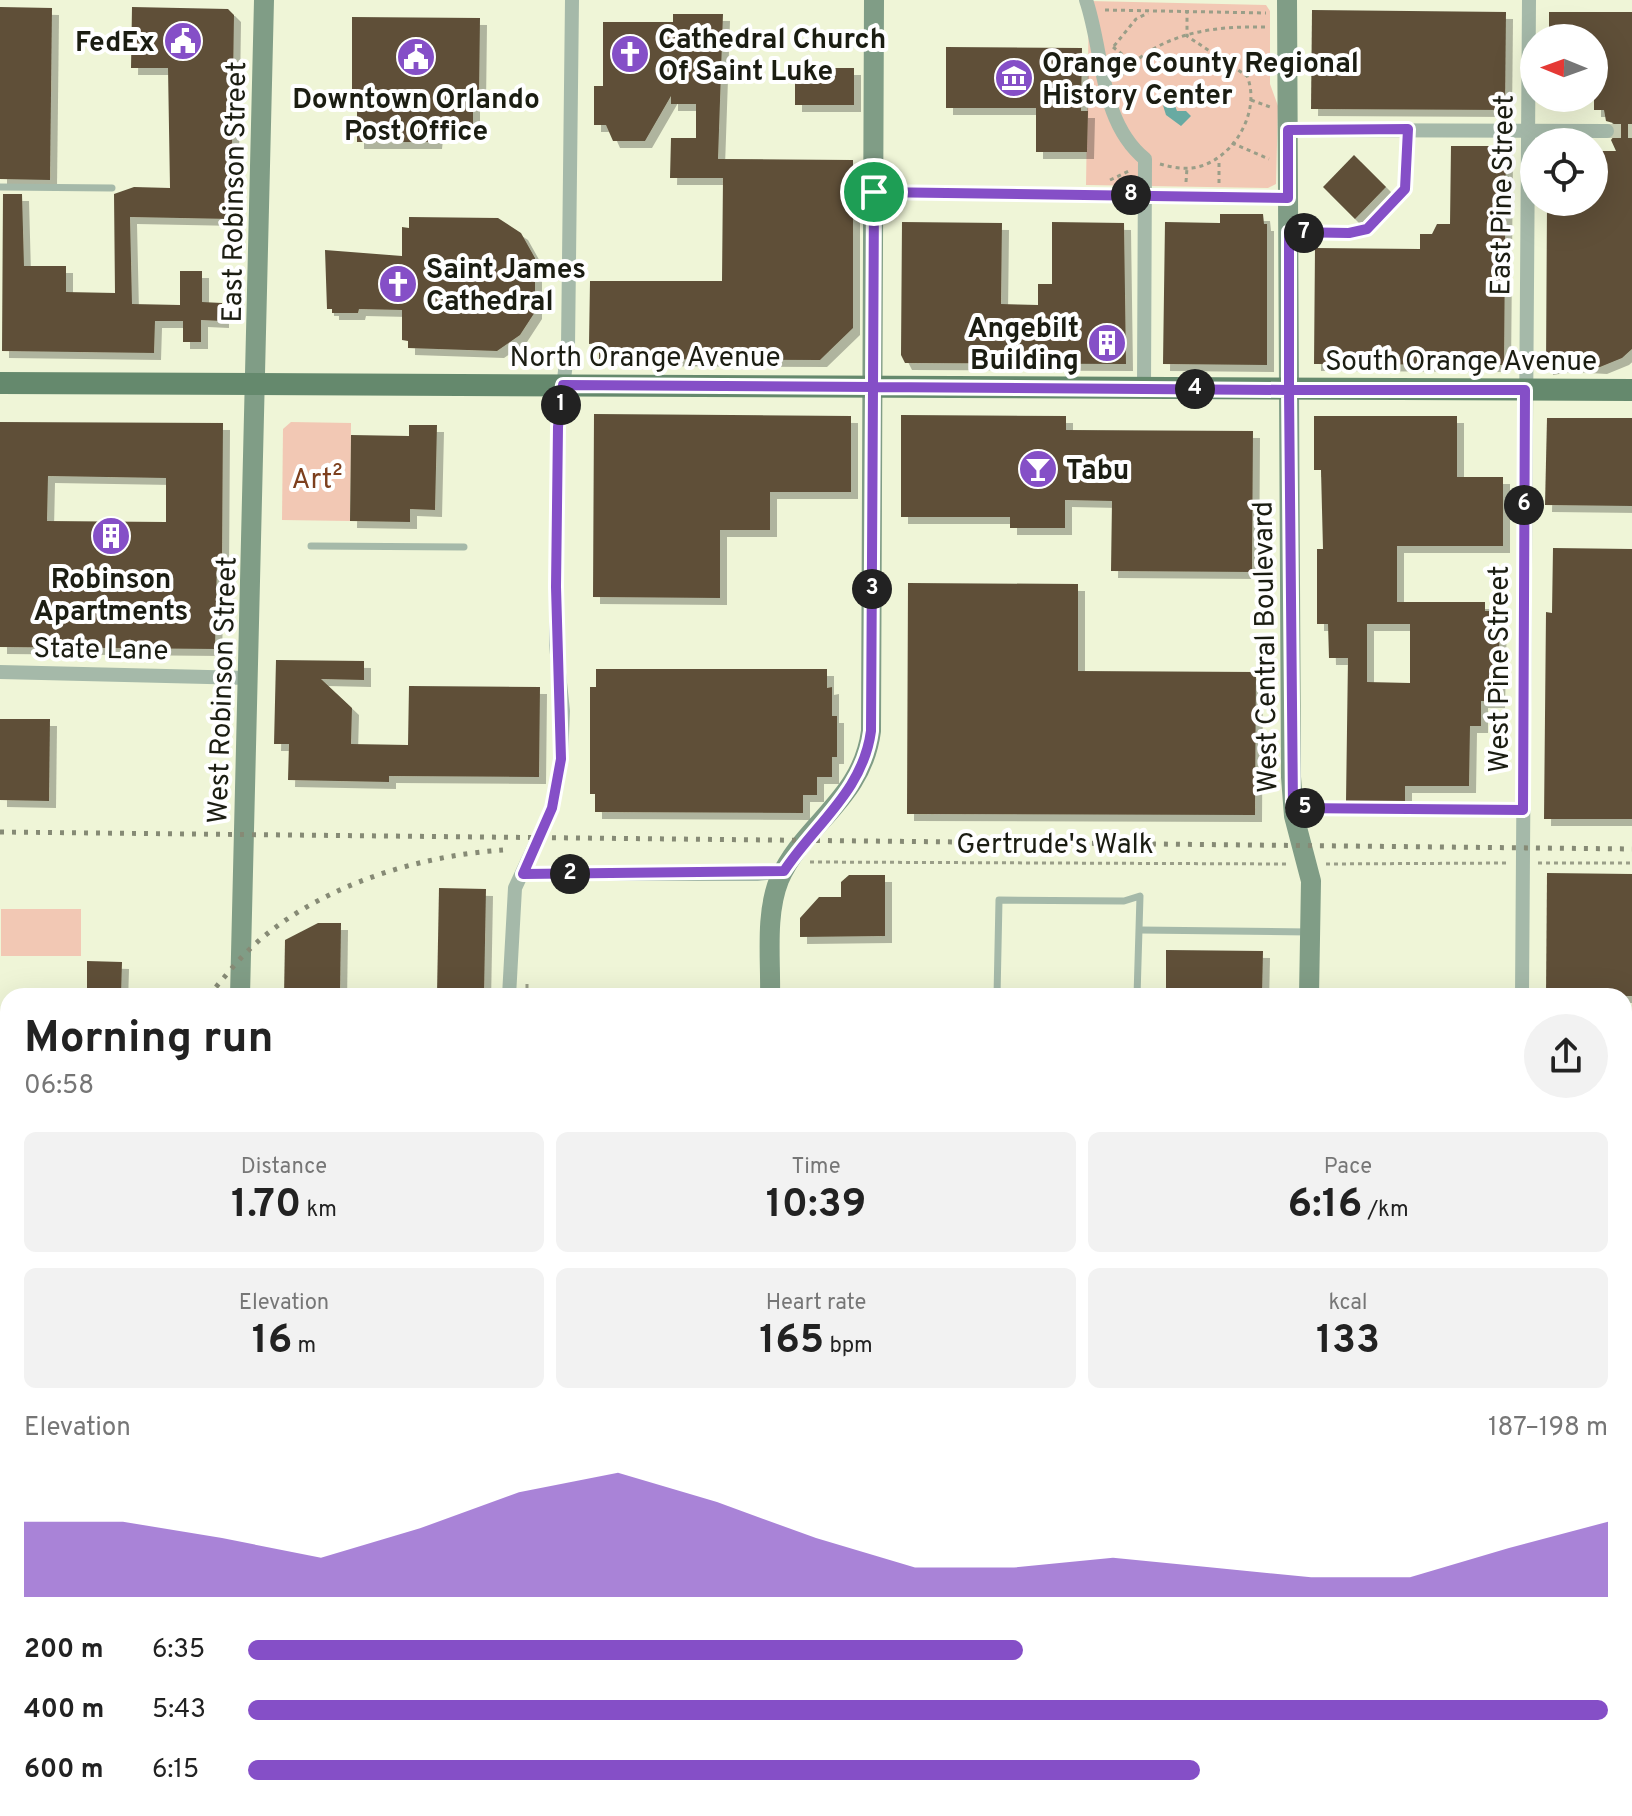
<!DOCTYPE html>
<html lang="en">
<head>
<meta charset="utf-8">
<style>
  body { margin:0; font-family:Overpass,sans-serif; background:#f2f2f2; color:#222; height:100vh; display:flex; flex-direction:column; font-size:30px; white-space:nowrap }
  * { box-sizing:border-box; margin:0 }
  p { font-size:26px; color:#767676 }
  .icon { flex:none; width:44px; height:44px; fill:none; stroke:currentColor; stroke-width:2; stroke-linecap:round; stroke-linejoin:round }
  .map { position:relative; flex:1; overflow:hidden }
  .side { position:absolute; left:0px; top:988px; width:1632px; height:828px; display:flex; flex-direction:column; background:#fff; border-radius:24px 24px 0 0; box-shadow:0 8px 32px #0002 }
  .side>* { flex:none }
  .needle { width:52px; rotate:271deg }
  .controls { position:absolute; left:1520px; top:24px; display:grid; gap:16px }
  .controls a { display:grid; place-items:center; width:88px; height:88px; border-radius:50%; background:#fff; box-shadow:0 8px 32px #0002; font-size:40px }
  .pin { position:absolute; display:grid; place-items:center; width:68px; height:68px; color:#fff; margin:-34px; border:4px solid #fff; border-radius:50%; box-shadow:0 2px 8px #0007 }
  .km { position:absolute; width:40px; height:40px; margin:-20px; border-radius:50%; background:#222; color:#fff; font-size:22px; line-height:40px; text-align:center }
  .round { display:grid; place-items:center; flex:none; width:84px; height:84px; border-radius:42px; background:#f2f2f2 }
  .overview { display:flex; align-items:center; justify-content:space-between; height:136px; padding:0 24px }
  h1 { font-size:44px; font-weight:700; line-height:60px }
  .metrics { display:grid; grid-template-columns:repeat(3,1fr); gap:12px; height:136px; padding:8px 24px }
  .metrics div { display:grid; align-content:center; border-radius:12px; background:#f2f2f2; text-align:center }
  .metrics b { font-size:40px; font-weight:700 }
  .metrics small { font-size:22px; font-weight:400 }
  .metrics p { font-size:22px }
  .chart { height:224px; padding:16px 24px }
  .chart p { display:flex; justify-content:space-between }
  .chart svg { width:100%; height:144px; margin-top:8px; fill:#854fc7; opacity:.7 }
  ul { padding:0 24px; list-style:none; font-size:26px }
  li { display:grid; grid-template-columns:128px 96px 1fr; align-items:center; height:60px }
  li i { height:20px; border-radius:10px; background:#854fc7 }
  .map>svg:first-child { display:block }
  .green { fill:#f2c8b4 }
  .water { fill:#68aaa2 }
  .building { fill:#5e5039; fill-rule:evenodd; filter:url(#shadow) }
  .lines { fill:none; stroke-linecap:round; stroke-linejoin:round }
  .street-tunnel { stroke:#c5cab0; stroke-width:14; stroke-dasharray:14 7; stroke-linecap:butt }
  .path { stroke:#9a9e88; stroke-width:3; stroke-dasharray:4 4; stroke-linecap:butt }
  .lane { stroke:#a5b9a9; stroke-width:7 }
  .street { stroke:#a5b9a9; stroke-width:14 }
  .secondary { stroke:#809d86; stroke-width:20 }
  .primary { stroke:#65896d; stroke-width:22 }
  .highway { stroke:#4d7758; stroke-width:26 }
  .rail { stroke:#868a75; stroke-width:5; stroke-dasharray:4 8; stroke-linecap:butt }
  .route-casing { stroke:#fff; stroke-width:16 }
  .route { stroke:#854fc7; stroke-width:10 }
  .labels { text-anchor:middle; stroke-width:8; stroke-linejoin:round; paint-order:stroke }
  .poi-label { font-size:28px; font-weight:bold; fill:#1b1d12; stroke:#fff; text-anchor:start }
  .street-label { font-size:28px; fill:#1b1d12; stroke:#fff }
  .park-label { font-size:28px; fill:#7d3f1d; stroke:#fff }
</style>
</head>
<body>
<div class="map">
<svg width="1632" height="1816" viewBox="0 0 1632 1816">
  <defs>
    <filter id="shadow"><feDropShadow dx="7" dy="7" stdDeviation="0" flood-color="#0004"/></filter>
  </defs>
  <rect width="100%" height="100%" fill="#eff5d7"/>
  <g class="green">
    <path d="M1089 1 1266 5 1270 11V84L1278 106 1276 184 1268 188 1086 185Z"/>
    <path d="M291 422 351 423 350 521 282 520 283 429Z"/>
    <rect x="1" y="909" width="80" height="47"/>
    <rect x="1014" y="1808" width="39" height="8"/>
  </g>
  <path class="water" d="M1163 96 1174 103 1177 111H1186L1191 116 1181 126 1166 115 1161 99Z"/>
  <g class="building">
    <path d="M0 7 52 8 50 180 0 179Z"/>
    <path d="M132 7 228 9 234 15 231 219 130 217 132 304 180 305V271H202V302L222 303V321L201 320V342H183V321H155L154 353 2 351 3 194H22L24 266H66V292L115 293 114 194 134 187 170 188 168 68H131Z"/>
    <path d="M1312 10 1506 12 1505 110 1311 109Z"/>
    <path d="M1549 12H1632V349L1622 358 1600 367 1564 365 1546 368 1547 202H1594V151H1616L1611 140 1617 132 1613 123 1606 121 1604 110H1594V38H1549Z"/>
    <path d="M673 14H723L718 159 853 160V328L820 360 599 359V343L589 344 590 281H722L723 178H670L671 138H696V104H671V96L645 141H613L606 125H594V86H603V22H673Z"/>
    <path d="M352 17 480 18 479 97H473V124H437L435 142H357V97H352Z"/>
    <path d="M946 47 1082 48 1081 111H1088L1087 152H1036V108H946Z"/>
    <rect x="795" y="68" width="59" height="37"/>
    <path d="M1451 146H1506L1504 365 1314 364 1315 248 1420 249V234H1432L1437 224H1450Z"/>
    <path d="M1354 155 1386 187 1355 219 1323 187Z"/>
    <path d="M1220 214H1263L1264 224H1267V365L1163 364 1165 222 1220 223Z"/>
    <path d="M409 217 498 218 521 233 535 258V312L520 335 497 351 408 348V341L402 340V310L359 309 358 313H332V309H327L325 250 402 256V227L409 228Z"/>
    <path d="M902 222 1002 223 1001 304 1038 305V284H1052V222L1124 223 1126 364 905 363 901 355Z"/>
    <path d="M594 414 851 416V492H770V530H720V598L593 597Z"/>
    <path d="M901 415 1066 416V430L1253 431 1252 572 1111 571 1112 501 1065 500V528H1010V517H901Z"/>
    <path d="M1314 416H1457V477H1503V546H1397V602H1485V611H1500L1498 701H1481V726H1470L1469 786H1405V802H1346L1348 658H1329L1328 624H1317V549H1323L1321 470H1314ZM1367 624H1410V683L1367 682Z"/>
    <path d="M1547 418H1632V506L1545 505Z"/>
    <path d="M0 422 223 423 222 562H217L215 649 0 647ZM48 476 166 478V522L47 521Z"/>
    <path d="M409 425H437L435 510 410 509V522L350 521 351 435 409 436Z"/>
    <path d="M1553 548 1632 549V819H1544L1546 612 1552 613Z"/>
    <path d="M908 583 1078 584V671L1256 672 1255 815 907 814Z"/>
    <path d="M276 660 364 661V680L321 679 352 708 351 744 408 745 409 686 540 687 539 777 389 776V782L288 780 289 744H274Z"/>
    <path d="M596 669H827V688L832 687V716H837V757H832V777H817V795H803V813L595 812V794H590V687H596Z"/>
    <path d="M0 719H50L49 801 0 800Z"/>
    <path d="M1547 873 1632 874V996H1546Z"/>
    <path d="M849 875H885V936L800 937V918L819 897H841V882Z"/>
    <path d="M439 888 486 889 484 995 437 994Z"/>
    <path d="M318 923H341L340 996H284L285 940Z"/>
    <path d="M1166 950 1263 951 1262 996H1166Z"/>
    <path d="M87 961 122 962 121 996H87Z"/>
  </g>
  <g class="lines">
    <path class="street-tunnel" d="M1607 131H1632"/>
    <g class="path">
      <path d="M1105 10 1266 13"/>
      <path d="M1114 46 1136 19 1148 13"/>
      <path d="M1113 47 1133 63 1120 77"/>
      <path d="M1133 63C1172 31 1217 26 1266 27"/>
      <path d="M1251 100 1270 107"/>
      <path d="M1232 143 1269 159"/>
      <path d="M1160 164C1170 167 1181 169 1192 168 1232 163 1262 112 1247 76L1187 36V12"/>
      <path d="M1110 180 1129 171"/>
      <path d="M1186 182 1187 168"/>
      <path d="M1219 183V159"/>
      <path d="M810 862 1287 864"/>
      <path d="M1538 863H1632"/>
      <path d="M1326 864 1507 863"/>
      <path d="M527 996V984"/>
      <path d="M838 1816V1808"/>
      <path d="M1002 1816V1808"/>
      <path d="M1223 1816V1808"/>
    </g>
    <g class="lane">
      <path d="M0 187 112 188"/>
      <path d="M1289 232 1349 233 1367 229 1405 189 1408 132"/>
      <path d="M311 546 464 547"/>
      <path d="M1296 808 1523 810"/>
      <path d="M1140 930 1309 932"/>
      <path d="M997 996 999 900 1124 901 1140 896 1137 996"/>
      <path d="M368 1808 378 1816"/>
      <path d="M629 1808 637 1816"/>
      <path d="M671 1816 687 1808"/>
    </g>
    <g class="street">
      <path d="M1086 0C1104 53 1099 121 1145 159L1144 388"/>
      <path d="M1288 130 1607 131"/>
      <path d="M874 192 1288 198"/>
      <path d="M0 672 249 678"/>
      <path d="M523 874H757L784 871"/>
      <path d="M509 996 515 888 552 808 561 759 563 711 556 645 558 427 568 347 572 0"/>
      <path d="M1522 996 1529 0"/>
    </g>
    <g class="secondary">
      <path d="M1287 0 1291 777 1294 816 1311 881 1309 996"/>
      <path d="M240 996 264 0"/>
      <path d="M770 996C771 960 765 915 779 880 804 823 862 800 871 731L874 0"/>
      <path d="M1624 1083H1632"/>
      <path d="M0 1111H8"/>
      <path d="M0 1359 8 1358"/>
      <path d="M1624 1378H1632"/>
      <path d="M228 1816V1808"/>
      <path d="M762 1816 763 1808"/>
      <path d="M1301 1816 1302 1808"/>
    </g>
    <path class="primary" d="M0 383 1632 390"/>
    <g class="highway">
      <path d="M1624 1126H1632"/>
      <path d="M0 1166H8"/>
      <path d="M1624 1176H1632"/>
      <path d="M1624 1207H1632"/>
      <path d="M0 1214 8 1213"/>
      <path d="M1624 1228H1632"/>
      <path d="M0 1250H8"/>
      <path d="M1624 1281 1632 1282"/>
      <path d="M0 1295H8"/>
      <path d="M0 1321 8 1320"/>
      <path d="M1624 1335 1632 1336"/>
    </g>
    <g class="rail">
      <path d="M0 832 1632 849"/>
      <path d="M208 996C219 984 229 971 240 959 304 890 413 856 503 850"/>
      <path d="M111 1816V1808"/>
    </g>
  </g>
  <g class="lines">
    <defs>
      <path id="route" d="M874 192 873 387 563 385 558 427 556 587 561 759 552 808 523 874 784 871C815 824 863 791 871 731L873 387 1289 390 1293 808 1523 810 1525 390H1289V232L1349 233 1367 229 1405 189 1408 129 1288 130V198L874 192"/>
    </defs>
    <use href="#route" class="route-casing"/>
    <use href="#route" class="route"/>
  </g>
  <defs>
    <symbol id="civic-disc" viewBox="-11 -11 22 22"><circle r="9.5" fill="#854fc7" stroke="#fff"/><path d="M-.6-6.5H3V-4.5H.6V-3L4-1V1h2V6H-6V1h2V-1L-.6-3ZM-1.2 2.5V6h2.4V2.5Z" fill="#fff"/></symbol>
    <symbol id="church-disc" viewBox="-11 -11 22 22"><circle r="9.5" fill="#854fc7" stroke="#fff"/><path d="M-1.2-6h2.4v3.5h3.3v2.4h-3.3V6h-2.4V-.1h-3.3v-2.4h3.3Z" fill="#fff"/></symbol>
    <symbol id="museum-disc" viewBox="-11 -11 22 22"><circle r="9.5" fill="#854fc7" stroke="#fff"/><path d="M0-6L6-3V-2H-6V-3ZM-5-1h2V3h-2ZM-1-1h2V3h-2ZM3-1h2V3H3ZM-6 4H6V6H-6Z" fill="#fff"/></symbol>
    <symbol id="building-disc" viewBox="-11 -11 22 22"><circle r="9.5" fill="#854fc7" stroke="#fff"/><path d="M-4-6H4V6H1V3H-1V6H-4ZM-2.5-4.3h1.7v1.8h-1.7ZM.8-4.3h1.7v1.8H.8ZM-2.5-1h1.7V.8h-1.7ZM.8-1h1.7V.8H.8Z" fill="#fff"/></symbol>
    <symbol id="bar-disc" viewBox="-11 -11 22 22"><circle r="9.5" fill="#854fc7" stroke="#fff"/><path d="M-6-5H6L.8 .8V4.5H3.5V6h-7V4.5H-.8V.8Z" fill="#fff"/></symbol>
  </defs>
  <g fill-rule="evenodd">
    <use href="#civic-disc" x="161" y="19" width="44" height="44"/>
    <use href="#church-disc" x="608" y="32" width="44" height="44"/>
    <use href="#civic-disc" x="394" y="35" width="44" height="44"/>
    <use href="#museum-disc" x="992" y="56" width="44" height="44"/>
    <use href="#church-disc" x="376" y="262" width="44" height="44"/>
    <use href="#building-disc" x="1085" y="321" width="44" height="44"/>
    <use href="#bar-disc" x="1016" y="447" width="44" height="44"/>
    <use href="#building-disc" x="89" y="514" width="44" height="44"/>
  </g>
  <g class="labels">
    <g class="poi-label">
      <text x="658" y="48">Cathedral Church<tspan x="658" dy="32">Of Saint Luke</tspan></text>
      <text x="155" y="51" text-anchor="end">FedEx</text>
      <text x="1042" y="72">Orange County Regional<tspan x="1042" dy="32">History Center</tspan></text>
      <text x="416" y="108" text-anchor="middle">Downtown Orlando<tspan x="416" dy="32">Post Office</tspan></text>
      <text x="426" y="278">Saint James<tspan x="426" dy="32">Cathedral</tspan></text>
      <text x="1079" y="337" text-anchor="end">Angebilt<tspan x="1079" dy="32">Building</tspan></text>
      <text x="1066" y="479">Tabu</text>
      <text x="111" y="588" text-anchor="middle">Robinson<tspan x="111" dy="32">Apartments</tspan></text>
    </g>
    <g class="street-label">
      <text transform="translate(233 192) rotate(-89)" y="10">East Robinson Street</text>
      <text transform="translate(1501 195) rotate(-89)" y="10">East Pine Street</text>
      <text x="645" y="366">North Orange Avenue</text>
      <text x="1461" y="370">South Orange Avenue</text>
      <text transform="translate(1264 647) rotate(-91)" y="10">West Central Boulevard</text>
      <text transform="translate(101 648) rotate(1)" y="10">State Lane</text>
      <text transform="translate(1498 669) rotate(-90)" y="10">West Pine Street</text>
      <text transform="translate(221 690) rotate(-88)" y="10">West Robinson Street</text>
      <text x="1055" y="853">Gertrude's Walk</text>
    </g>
    <g class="park-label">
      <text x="317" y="488">Art²</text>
    </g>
  </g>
</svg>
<div class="controls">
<a><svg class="needle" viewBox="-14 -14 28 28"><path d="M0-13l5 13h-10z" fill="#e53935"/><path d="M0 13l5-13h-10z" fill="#767676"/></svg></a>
<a><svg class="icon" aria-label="locate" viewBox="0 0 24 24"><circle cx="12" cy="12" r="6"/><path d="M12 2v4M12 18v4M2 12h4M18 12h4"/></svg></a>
</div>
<div class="pin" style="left:874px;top:192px;background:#1e9e55"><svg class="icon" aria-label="arrive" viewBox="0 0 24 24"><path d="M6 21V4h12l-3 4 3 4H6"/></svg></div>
<b class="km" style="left:561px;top:405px">1</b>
<b class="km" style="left:570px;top:874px">2</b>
<b class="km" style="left:872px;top:589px">3</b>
<b class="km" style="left:1195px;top:389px">4</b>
<b class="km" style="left:1305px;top:808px">5</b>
<b class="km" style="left:1524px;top:505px">6</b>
<b class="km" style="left:1304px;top:233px">7</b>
<b class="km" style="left:1131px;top:195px">8</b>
<section class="side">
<div class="overview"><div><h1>Morning run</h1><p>06:58</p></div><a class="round"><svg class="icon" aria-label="share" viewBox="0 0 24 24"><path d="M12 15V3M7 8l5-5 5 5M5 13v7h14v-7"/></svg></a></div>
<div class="metrics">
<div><p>Distance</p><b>1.70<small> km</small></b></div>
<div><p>Time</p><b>10:39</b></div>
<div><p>Pace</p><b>6:16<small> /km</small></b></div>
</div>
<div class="metrics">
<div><p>Elevation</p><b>16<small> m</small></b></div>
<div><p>Heart rate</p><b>165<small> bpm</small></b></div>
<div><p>kcal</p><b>133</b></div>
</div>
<div class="chart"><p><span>Elevation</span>187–198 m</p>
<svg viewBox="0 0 160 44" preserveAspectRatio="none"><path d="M0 44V21L10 21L20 26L30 32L40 23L50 12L60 6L70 15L80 26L90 35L100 35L110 32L120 35L130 38L140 38L150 29L160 21V44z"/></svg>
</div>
<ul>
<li><b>200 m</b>6:35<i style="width:57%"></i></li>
<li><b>400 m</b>5:43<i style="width:100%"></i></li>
<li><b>600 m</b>6:15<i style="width:70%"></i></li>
</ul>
</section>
</div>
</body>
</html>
